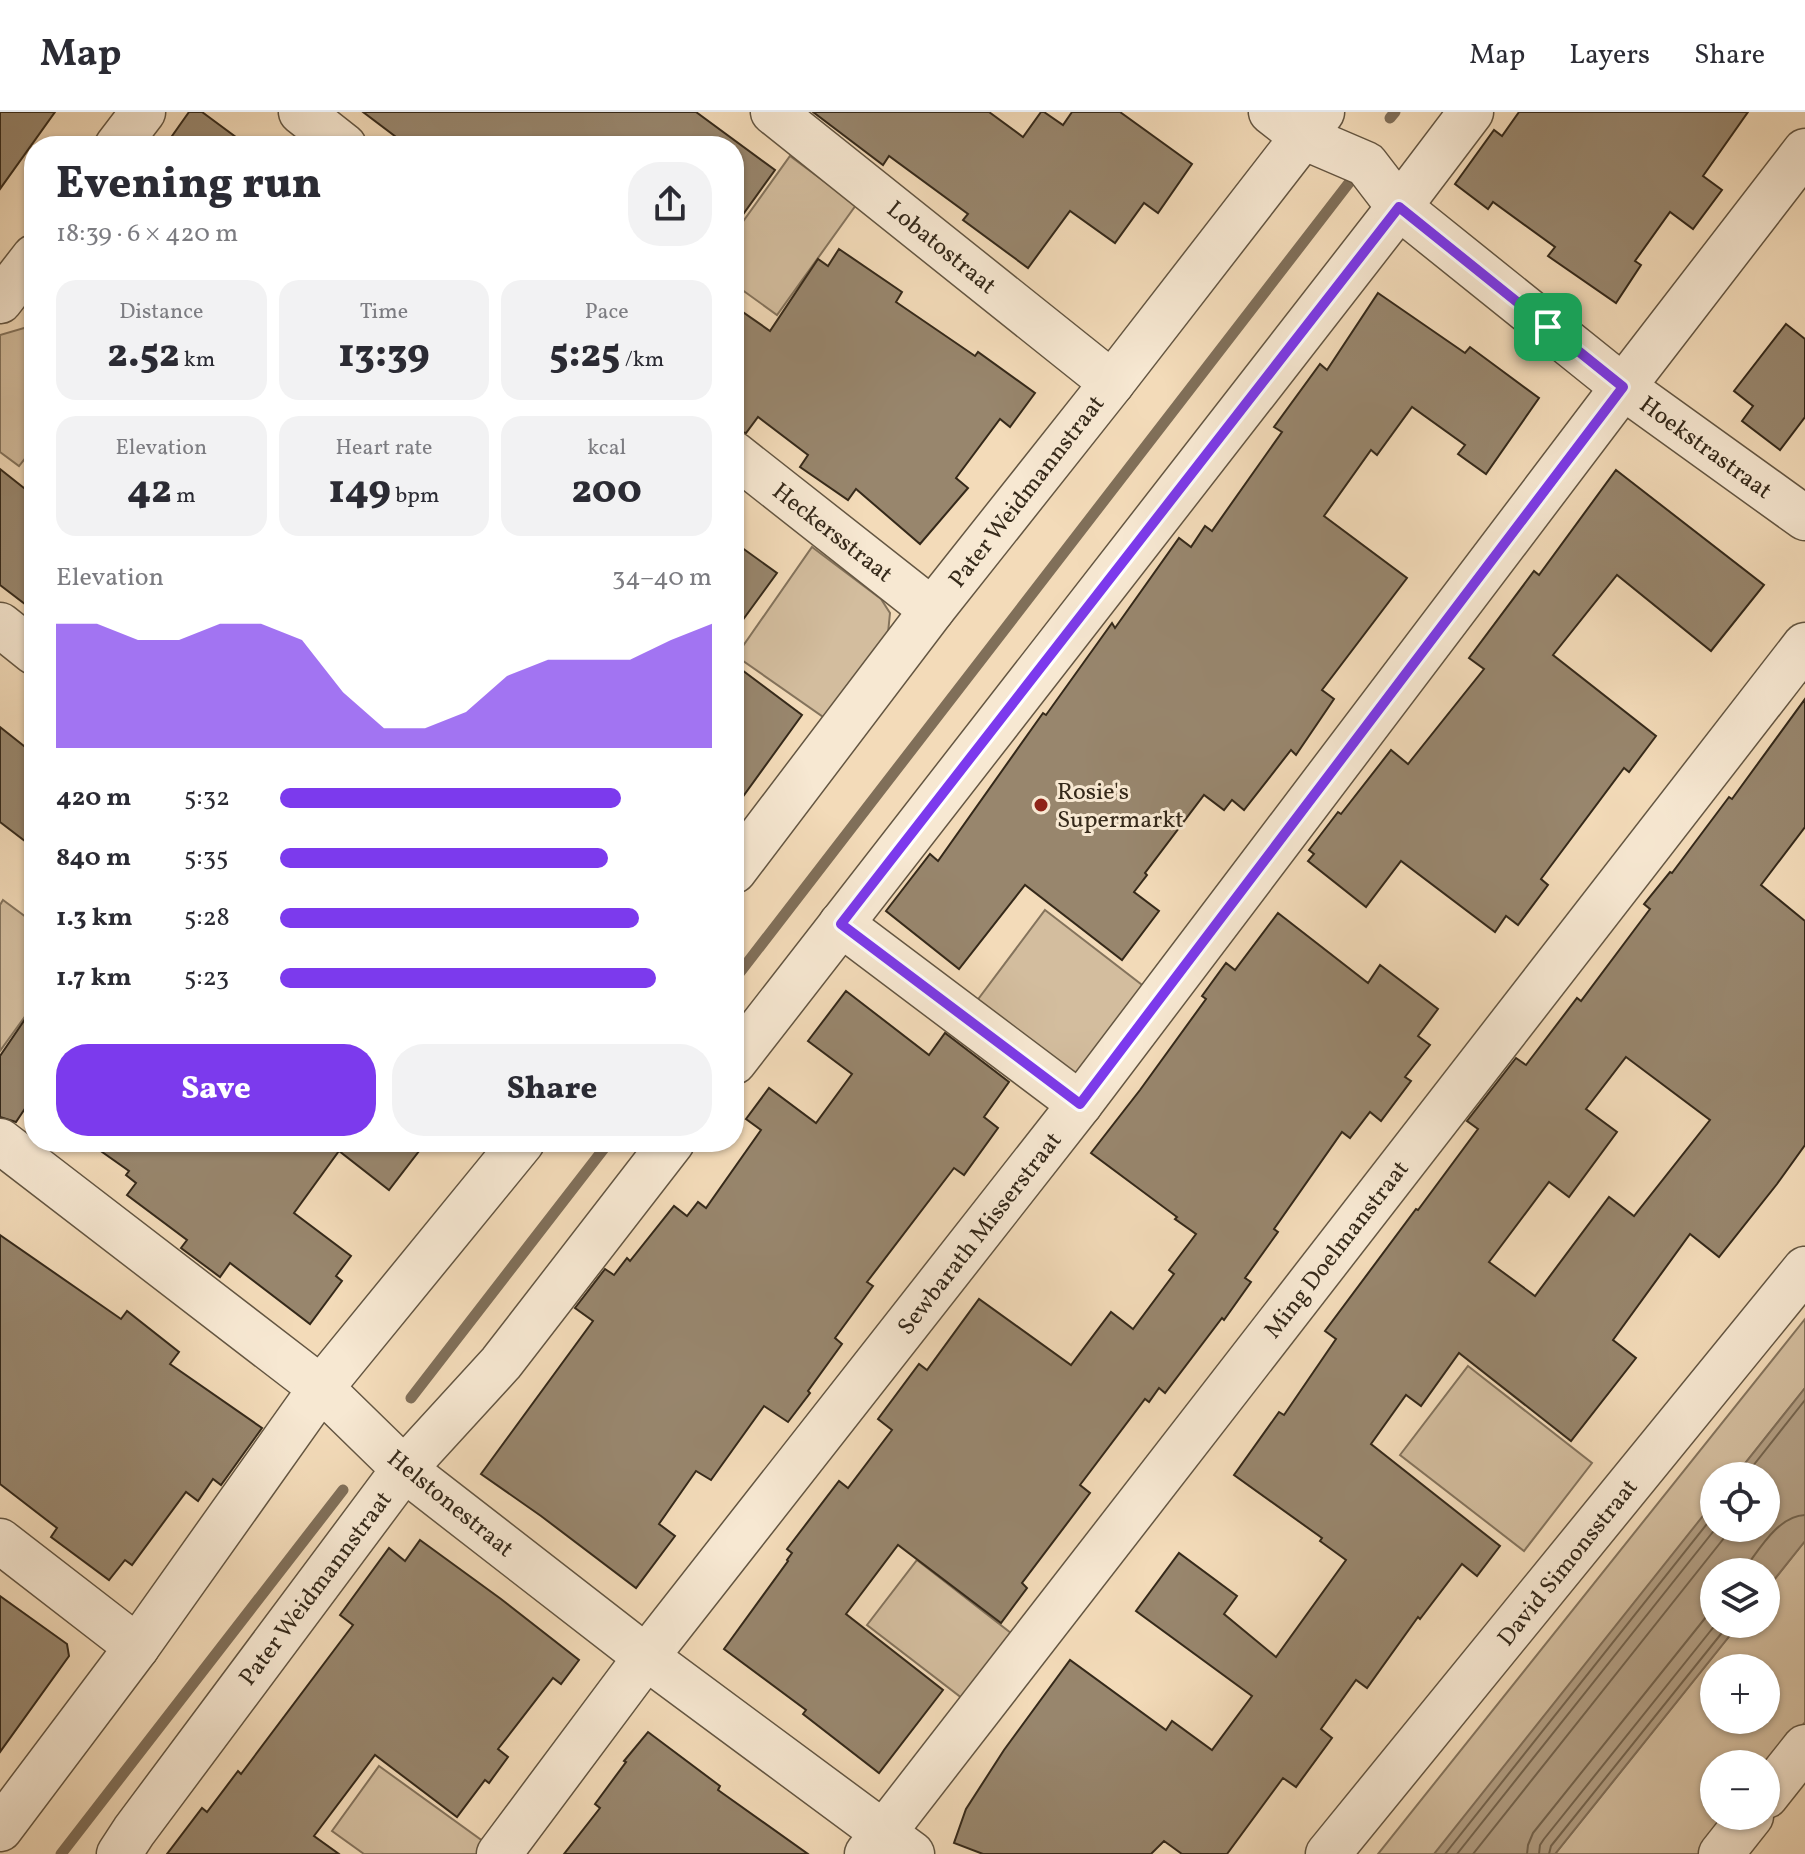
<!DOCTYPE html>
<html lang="en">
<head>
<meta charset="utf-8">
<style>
  body { margin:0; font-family:Vollkorn,serif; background:#f2f2f3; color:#2b2b33; height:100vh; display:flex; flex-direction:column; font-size:30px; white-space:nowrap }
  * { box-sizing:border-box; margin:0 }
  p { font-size:26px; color:#7c7c81 }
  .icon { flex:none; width:44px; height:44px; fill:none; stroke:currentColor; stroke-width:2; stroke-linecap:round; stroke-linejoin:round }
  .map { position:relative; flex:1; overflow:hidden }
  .side { position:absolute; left:24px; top:24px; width:720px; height:1016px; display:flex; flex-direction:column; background:#fff; border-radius:32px; box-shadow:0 2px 6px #0004 }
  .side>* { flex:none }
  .controls { position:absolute; left:1700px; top:1350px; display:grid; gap:16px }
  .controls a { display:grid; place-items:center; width:80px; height:80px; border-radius:50%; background:#fff; box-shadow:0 2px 6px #0004; font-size:40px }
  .pin { position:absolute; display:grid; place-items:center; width:68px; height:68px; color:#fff; margin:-34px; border-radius:16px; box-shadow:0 4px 12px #0006 }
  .round { display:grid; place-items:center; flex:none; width:84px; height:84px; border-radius:32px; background:#f2f2f3 }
  .summary { display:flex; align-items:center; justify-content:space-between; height:136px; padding:0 32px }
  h1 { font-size:44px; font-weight:800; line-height:60px }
  .metrics { display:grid; grid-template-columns:repeat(3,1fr); gap:12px; height:136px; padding:8px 32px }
  .metrics div { display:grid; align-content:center; border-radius:20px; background:#f2f2f3; text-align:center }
  .metrics b { font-size:40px; font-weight:800 }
  .metrics small { font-size:22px; font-weight:400 }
  .metrics p { font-size:22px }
  .chart { height:224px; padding:16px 32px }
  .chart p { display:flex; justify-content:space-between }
  .chart svg { width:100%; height:144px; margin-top:8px; fill:#7c3aed; opacity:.7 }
  .button { display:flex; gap:16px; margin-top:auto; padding:16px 32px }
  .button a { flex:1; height:92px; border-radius:32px; background:#7c3aed; color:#fff; font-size:32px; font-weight:800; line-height:92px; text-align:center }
  .button a+a { background:#f2f2f3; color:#2b2b33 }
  ul { padding:0 32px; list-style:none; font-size:26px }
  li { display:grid; grid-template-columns:128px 96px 1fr; align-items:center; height:60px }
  li i { height:20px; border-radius:10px; background:#7c3aed }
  header { display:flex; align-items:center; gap:48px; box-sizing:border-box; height:112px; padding:0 40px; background:#fff; border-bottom:2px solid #e1e1e2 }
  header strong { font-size:38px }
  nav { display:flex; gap:44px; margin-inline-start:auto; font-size:28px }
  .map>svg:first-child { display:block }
  .green { fill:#d3bd9e; stroke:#84735c; stroke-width:2; fill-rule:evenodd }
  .water { fill:#b29e83; stroke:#806f59; stroke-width:2 }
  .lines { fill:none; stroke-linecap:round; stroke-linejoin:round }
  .shore { stroke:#74644e; stroke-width:2 }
  .stream { stroke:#806f59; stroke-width:11 }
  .building { fill:#98866d; stroke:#35291a; stroke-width:2; fill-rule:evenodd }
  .minor-casing { stroke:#645642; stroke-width:47 }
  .tertiary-casing { stroke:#645642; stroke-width:47 }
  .minor { stroke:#f7e8d2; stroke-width:44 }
  .tertiary { stroke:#f7e8d2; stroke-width:44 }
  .route-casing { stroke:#fff; stroke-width:16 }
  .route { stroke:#7c3aed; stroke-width:10 }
  .poi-dot { fill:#8f2418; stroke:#f7e8d2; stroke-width:3 }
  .labels { text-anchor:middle; stroke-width:6; stroke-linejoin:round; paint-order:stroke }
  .street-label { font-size:24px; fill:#35291a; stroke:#f7e8d2 }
  .poi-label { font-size:24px; fill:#35291a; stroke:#f7e8d2; text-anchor:start }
</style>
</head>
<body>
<header>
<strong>Map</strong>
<nav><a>Map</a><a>Layers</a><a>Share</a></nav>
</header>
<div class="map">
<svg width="1805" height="1742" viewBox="0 0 1805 1742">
  <rect width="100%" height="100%" fill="#f3dbb9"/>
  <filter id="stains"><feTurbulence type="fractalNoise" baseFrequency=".0025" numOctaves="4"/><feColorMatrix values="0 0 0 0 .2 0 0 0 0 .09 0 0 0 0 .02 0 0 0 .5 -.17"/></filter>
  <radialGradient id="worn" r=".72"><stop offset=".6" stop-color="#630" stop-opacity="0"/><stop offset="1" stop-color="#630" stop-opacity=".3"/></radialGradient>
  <g class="green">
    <path d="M790 44 856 93 777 203 734 172V122Z"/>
    <path d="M24 216 34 217V335L19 354 0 340V223Z"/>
    <path d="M812 435 881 487 890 501 888 521 829 609 736 544Z"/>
    <path d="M3 788 34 811V892L0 939V793Z"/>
    <path d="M1045 798 1146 876 1085 960 1074 963 976 890Z"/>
    <path d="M1805 1207V1276L1735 1364H1714V1391L1435 1742H1378Z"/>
    <path d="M1468 1254 1592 1351 1524 1439 1400 1343Z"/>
    <path d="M1805 1429V1610L1766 1659V1652H1714V1704H1731L1701 1742H1555L1739 1512H1766V1478ZM1714 1556H1766V1608H1714Z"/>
    <path d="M917 1448 1020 1528 971 1593 867 1513Z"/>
    <path d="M379 1654 491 1735 486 1742H364L332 1719Z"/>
  </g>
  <path class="water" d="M1805 1276V1429L1766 1478V1460H1714V1512H1739L1555 1742H1434L1714 1390V1416H1766V1364H1735Z"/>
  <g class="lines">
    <g class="shore">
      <path d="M1745 1364 1805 1288"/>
      <path d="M1742 1460C1758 1440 1777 1404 1805 1403"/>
      <path d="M1445 1742 1714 1403"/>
      <path d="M1457 1742 1716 1416"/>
      <path d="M1473 1742 1732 1416"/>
      <path d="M1527 1742 1528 1733 1533 1721 1714 1495"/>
      <path d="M1539 1742 1540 1733 1544 1727 1716 1512"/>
      <path d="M1549 1742 1551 1734 1729 1512"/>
    </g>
    <g class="stream">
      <path d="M1390 6 1395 0"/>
      <path d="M734 868 1352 67"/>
      <path d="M411 1286 609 1030"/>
      <path d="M61 1742 343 1378"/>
    </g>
  </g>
  <g class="building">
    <path d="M0 0H55L0 77Z"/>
    <path d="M189 0H202L248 34H165Z"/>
    <path d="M363 0H696L775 58 734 115V34H408Z"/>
    <path d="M813 0H989L1023 25 1041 0H1044L1063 13 1072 0H1120L1192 52 1158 101 1144 91 1115 131 1070 99 1028 156 963 108 968 102 889 44 883 53Z"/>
    <path d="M1519 0H1748L1703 64 1722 78 1693 117 1670 100 1635 149 1641 153 1616 191 1548 144 1555 135 1493 90 1488 97 1455 72 1494 18 1502 24Z"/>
    <path d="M839 137 902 180 896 190 975 244 978 240 1035 281 1010 315 1000 307 956 366 968 376 920 432 856 377 848 388 800 355 808 343 758 305 746 321 734 318V194L770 219 818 147 828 154Z"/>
    <path d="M1378 181 1465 241 1470 235 1539 286 1486 362 1458 342 1465 333 1412 295 1377 343 1371 338 1324 404 1407 466 1322 578 1334 587 1296 643 1291 638 1244 698 1232 688 1224 698 1204 683 1145 761 1147 763 1134 780 1159 799 1122 848 1025 773 959 857 886 799 930 742 938 749 1043 601 1046 603 1112 511 1115 516 1179 426 1191 435 1205 414 1212 419 1282 320 1274 315 1320 252 1327 258Z"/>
    <path d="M1786 212 1805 227V305L1780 338 1742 309 1753 294 1734 279Z"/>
    <path d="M0 357 34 384V499L0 473Z"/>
    <path d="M1616 358 1764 473 1711 539 1617 463 1553 543 1656 624 1629 660 1624 656 1541 767 1548 773 1518 813 1506 804 1495 820 1401 749 1366 795 1308 749 1314 742 1309 738 1338 700 1341 702 1391 638 1408 652 1484 557 1469 546 1534 459 1539 463Z"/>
    <path d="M734 430 777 461 734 520Z"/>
    <path d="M734 552 802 603 734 697Z"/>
    <path d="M1805 587V715L1761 773 1805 809V1033L1777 1072 1719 1145 1690 1122 1613 1228 1636 1246 1571 1329 1459 1241 1421 1294 1406 1283 1371 1332 1500 1434 1477 1464 1462 1452 1420 1507 1418 1505 1367 1576 1356 1568 1321 1617 1332 1626 1296 1675 1283 1666 1227 1742H1182L1164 1729 1151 1742H983L954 1731 966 1697 1004 1638 1070 1548 1166 1618 1172 1609 1212 1638 1252 1584 1136 1499 1179 1441 1237 1484 1224 1502 1276 1545 1346 1448 1320 1429 1322 1426 1234 1363 1279 1300 1284 1303 1336 1227 1325 1219 1416 1097 1418 1098 1478 1017 1467 1009 1516 946 1526 953 1577 886 1581 889 1650 797 1644 792 1670 760 1672 761 1729 685 1732 687ZM1626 945 1710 1008 1634 1104 1609 1085 1535 1184 1489 1150 1549 1070 1569 1085 1617 1020 1586 997Z"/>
    <path d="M0 615 34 642V736L0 710Z"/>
    <path d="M1278 801 1368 871 1380 853 1438 897 1418 924 1430 933 1405 965 1411 969 1381 1009 1370 1000 1350 1026 1342 1020 1274 1117 1278 1120 1245 1166 1251 1170 1224 1208 1222 1206 1165 1281 1159 1276 1149 1290 1145 1287 1080 1373 1090 1381 1022 1471 1027 1476 1001 1511 898 1433 846 1502 943 1578 879 1661 803 1602 806 1598 724 1537 788 1449 787 1448 792 1441 787 1437 839 1369 848 1376 892 1318 878 1307 919 1252 927 1258 979 1187 1071 1253 1111 1200 1133 1217 1174 1162 1169 1158 1196 1122 1175 1107 1177 1105 1091 1041 1140 978 1206 887 1202 884 1226 851 1235 858Z"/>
    <path d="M846 879 929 943 945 921 1009 970 984 1005 998 1016 964 1063 954 1056 867 1170 873 1174 835 1226 842 1232 808 1279 810 1281 788 1310 764 1294 711 1368 696 1359 659 1412 675 1424 636 1476 541 1404 481 1362 593 1209 575 1196 605 1157 614 1163 627 1146 630 1149 674 1094 687 1104 698 1090 706 1096 761 1018 746 1007 769 976 816 1011 852 962 808 929Z"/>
    <path d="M34 894V983L16 1010 0 1005V944Z"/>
    <path d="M88 1030H426L389 1078 339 1039 294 1101 351 1144 336 1164 342 1169 310 1212 230 1151 220 1165 181 1136 187 1128 127 1083 136 1071 126 1063 129 1059Z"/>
    <path d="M0 1123 121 1207 127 1199 179 1240 170 1252 262 1316 221 1373 213 1367 198 1389 186 1380 132 1453 125 1448 109 1468 51 1425 57 1416 0 1372Z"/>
    <path d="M420 1428 501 1487 579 1548 561 1572 553 1566 498 1637 508 1645 489 1671 485 1668 457 1705 375 1643 314 1724 339 1742H167L202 1696 207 1700 238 1659 241 1662 353 1513 340 1503 389 1436 405 1449Z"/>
    <path d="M0 1484 67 1532 69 1544 0 1640Z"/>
    <path d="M648 1620 720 1674 718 1678 808 1742H564L600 1696 595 1692 626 1650 624 1649Z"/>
  </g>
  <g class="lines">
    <defs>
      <g id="minor">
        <path d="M301 0 344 34"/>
        <path d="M773 0 1112 271"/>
        <path d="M1271 0 1303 25 1366 52 1399 95 1623 275 1805 406"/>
        <path d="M117 34 143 0"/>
        <path d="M0 189 34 145"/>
        <path d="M734 342 932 498"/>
        <path d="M0 513 34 540"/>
        <path d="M734 759 932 498 1112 271 1322 0"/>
        <path d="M841 812 1080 992"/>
        <path d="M734 950 1399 95 1471 0"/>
        <path d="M0 1029 321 1276 404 1357 646 1545 912 1742"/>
        <path d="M0 1429 137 1535"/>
        <path d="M0 1717 137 1535 321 1276 522 1030"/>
        <path d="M119 1742 134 1719 404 1357 501 1251 672 1030"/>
        <path d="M499 1742 646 1545 1080 992 1623 275 1805 39"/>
        <path d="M867 1742 1805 533"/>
        <path d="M1328 1742 1805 1157"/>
      </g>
      <g id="tertiary">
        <path d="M1766 1684 1805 1635"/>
        <path d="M1721 1742 1751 1704"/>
      </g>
    </defs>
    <use href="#minor" class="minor-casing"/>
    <use href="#tertiary" class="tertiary-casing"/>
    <use href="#minor" class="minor"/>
    <use href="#tertiary" class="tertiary"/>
  </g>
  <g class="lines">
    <defs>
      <path id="route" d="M1399 95 1623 275 1080 992 841 812Z"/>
    </defs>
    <use href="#route" class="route-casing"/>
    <use href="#route" class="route"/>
  </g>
  <circle class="poi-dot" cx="1041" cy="693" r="8"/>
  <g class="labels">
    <g class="street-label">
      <text transform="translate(942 135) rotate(39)" y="8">Lobatostraat</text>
      <text transform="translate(1706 335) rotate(36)" y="8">Hoekstrastraat</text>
      <text transform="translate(1026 379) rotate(-52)" y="8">Pater Weidmannstraat</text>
      <text transform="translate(833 420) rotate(38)" y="8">Heckersstraat</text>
      <text transform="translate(979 1121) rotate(-52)" y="8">Sewbarath Misserstraat</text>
      <text transform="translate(1336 1137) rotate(-52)" y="8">Ming Doelmanstraat</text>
      <text transform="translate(451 1391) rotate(39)" y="8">Helstonestraat</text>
      <text transform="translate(1567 1450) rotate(-51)" y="8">David Simonsstraat</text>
      <text transform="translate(315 1476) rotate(-53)" y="8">Pater Weidmannstraat</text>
    </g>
    <g class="poi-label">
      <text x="1057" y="687">Rosie's<tspan x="1057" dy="28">Supermarkt</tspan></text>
    </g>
  </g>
  <rect width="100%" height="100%" filter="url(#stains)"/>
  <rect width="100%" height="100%" fill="url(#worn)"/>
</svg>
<div class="controls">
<a><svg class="icon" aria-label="locate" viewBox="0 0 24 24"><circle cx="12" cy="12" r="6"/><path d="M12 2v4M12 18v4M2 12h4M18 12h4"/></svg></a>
<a><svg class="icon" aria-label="layers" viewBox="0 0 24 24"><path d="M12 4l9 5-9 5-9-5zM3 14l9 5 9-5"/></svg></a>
<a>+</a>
<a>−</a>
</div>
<div class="pin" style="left:1548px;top:215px;background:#1e9e55"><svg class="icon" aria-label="arrive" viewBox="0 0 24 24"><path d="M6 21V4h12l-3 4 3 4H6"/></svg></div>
<section class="side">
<div class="summary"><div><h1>Evening run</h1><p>18:39 · 6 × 420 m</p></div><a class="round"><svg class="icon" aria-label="share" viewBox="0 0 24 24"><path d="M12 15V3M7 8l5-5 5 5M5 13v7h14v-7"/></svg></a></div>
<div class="metrics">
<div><p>Distance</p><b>2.52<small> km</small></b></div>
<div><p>Time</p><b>13:39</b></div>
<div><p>Pace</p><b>5:25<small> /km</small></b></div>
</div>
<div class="metrics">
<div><p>Elevation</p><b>42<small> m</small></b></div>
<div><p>Heart rate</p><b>149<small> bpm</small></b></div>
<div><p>kcal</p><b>200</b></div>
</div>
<div class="chart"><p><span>Elevation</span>34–40 m</p>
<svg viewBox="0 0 160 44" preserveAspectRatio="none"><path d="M0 44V6L10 6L20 11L30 11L40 6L50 6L60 11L70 27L80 38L90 38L100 33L110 22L120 17L130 17L140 17L150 11L160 6V44z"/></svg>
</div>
<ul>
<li><b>420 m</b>5:32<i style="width:79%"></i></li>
<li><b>840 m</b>5:35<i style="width:76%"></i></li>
<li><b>1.3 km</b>5:28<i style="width:83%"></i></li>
<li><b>1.7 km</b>5:23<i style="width:87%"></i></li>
</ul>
<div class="button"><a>Save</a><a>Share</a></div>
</section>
</div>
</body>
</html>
